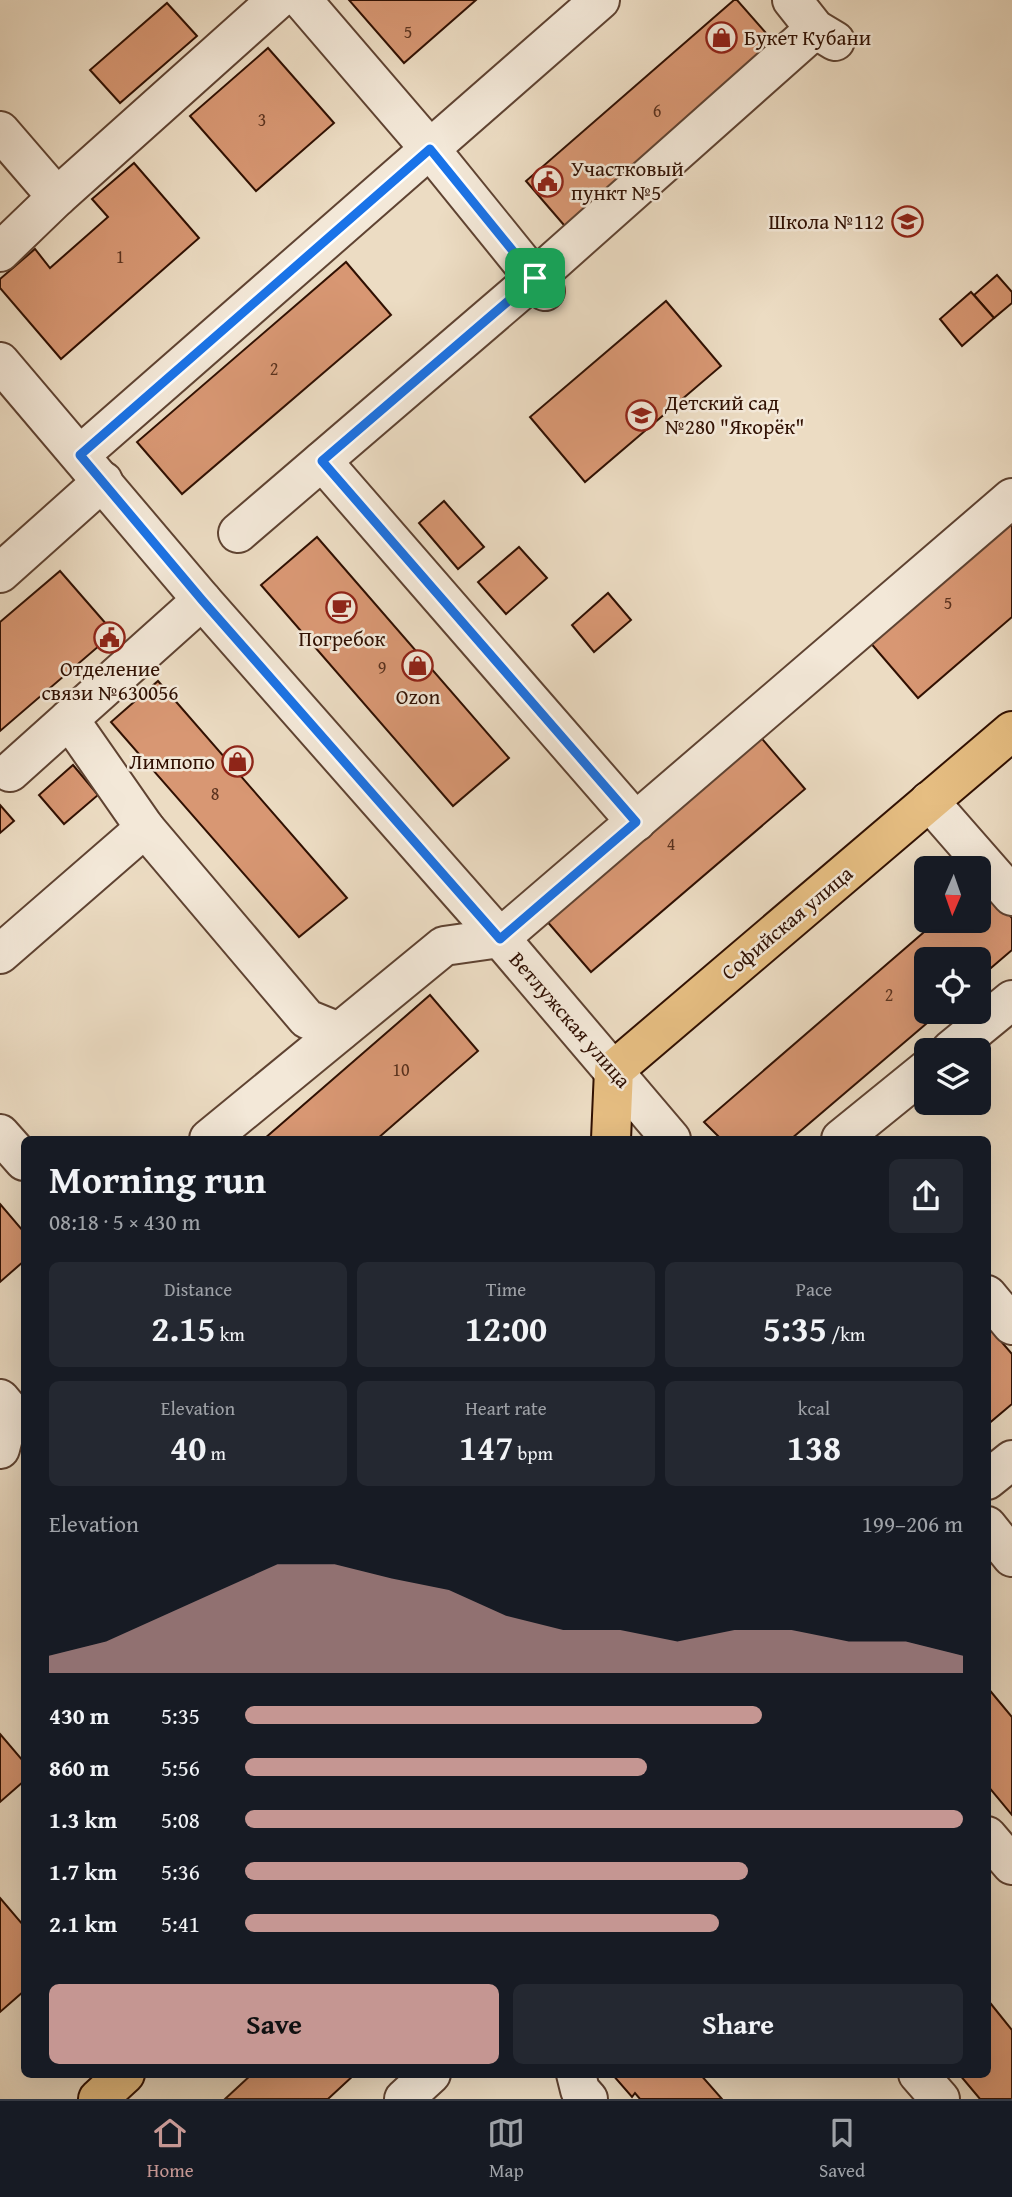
<!DOCTYPE html>
<html lang="en">
<head>
<meta charset="utf-8">
<style>
  body { margin:0; font-family:"Gentium Book Plus",serif; background:#242831; color:#f1f3f6; height:100vh; display:flex; flex-direction:column; font-size:26px; white-space:nowrap }
  * { box-sizing:border-box; margin:0 }
  p { font-size:23px; color:#9ea1a6 }
  .icon { flex:none; width:38px; height:38px; fill:none; stroke:currentColor; stroke-width:2; stroke-linecap:round; stroke-linejoin:round }
  .map { position:relative; flex:1; overflow:hidden }
  .drawer { position:absolute; left:21px; top:1136px; width:970px; height:942px; display:flex; flex-direction:column; background:#171b24; border-radius:10px; box-shadow:0 7px 28px #0002 }
  .drawer>* { flex:none }
  .needle { width:46px; rotate:182deg }
  .buttons { position:absolute; left:914px; top:856px; display:grid; gap:14px }
  .buttons a { display:grid; place-items:center; width:77px; height:77px; border-radius:10px; background:#171b24; box-shadow:0 7px 28px #0002; font-size:35px }
  .pin { position:absolute; display:grid; place-items:center; width:60px; height:60px; color:#fff; margin:-30px; border-radius:14px; box-shadow:0 4px 10px #0006 }
  .round { display:grid; place-items:center; flex:none; width:74px; height:74px; border-radius:10px; background:#242831 }
  .headline { display:flex; align-items:center; justify-content:space-between; height:119px; padding:0 28px }
  h1 { font-size:38px; font-weight:800; line-height:52px }
  .stats { display:grid; grid-template-columns:repeat(3,1fr); gap:10px; height:119px; padding:7px 28px }
  .stats div { display:grid; align-content:center; border-radius:10px; background:#242831; text-align:center }
  .stats b { font-size:35px; font-weight:800 }
  .stats small { font-size:19px; font-weight:400 }
  .stats p { font-size:19px }
  .chart { height:196px; padding:14px 28px }
  .chart p { display:flex; justify-content:space-between }
  .chart svg { width:100%; height:126px; margin-top:7px; fill:#c59692; opacity:.7 }
  .action { display:flex; gap:14px; margin-top:auto; padding:14px 28px }
  .action a { flex:1; height:80px; border-radius:10px; background:#c59692; color:#111; font-size:28px; font-weight:800; line-height:80px; text-align:center }
  .action a+a { background:#242831; color:#f1f3f6 }
  ul { padding:0 28px; list-style:none; font-size:23px }
  li { display:grid; grid-template-columns:112px 84px 1fr; align-items:center; height:52px }
  li i { height:18px; border-radius:9px; background:#c59692 }
  .menu { display:flex; justify-content:space-around; align-items:center; height:98px; border-top:2px solid #363941; background:#171b24; font-size:19px; color:#9ea1a6 }
  .menu a { display:grid; justify-items:center; gap:4px }
  .menu .on { color:#c59692 }
  .map>svg:first-child { display:block }
  .building { fill:#d89773; stroke:#301002; stroke-width:2 }
  .lines { fill:none; stroke-linecap:round; stroke-linejoin:round }
  .minor-casing { stroke:#5f4332; stroke-width:42 }
  .major-casing { stroke:#301002; stroke-width:42 }
  .minor { stroke:#f3e8d8; stroke-width:38 }
  .major { stroke:#e6be82; stroke-width:38 }
  .route-casing { stroke:#fff; stroke-width:14 }
  .route { stroke:#1a73e8; stroke-width:9 }
  .labels { text-anchor:middle; stroke-width:5; stroke-linejoin:round; paint-order:stroke }
  .number-label { font-size:18px; fill:#5a321e }
  .poi-label { font-size:21px; fill:#301002; stroke:#f3e8d8; text-anchor:start }
  .street-label { font-size:21px; fill:#301002; stroke:#f3e8d8 }
</style>
</head>
<body>
<div class="map">
<svg width="1012" height="2099" viewBox="0 0 1012 2099">
  <rect width="100%" height="100%" fill="#ecdcc3"/>
  <filter id="stains"><feTurbulence type="fractalNoise" baseFrequency=".00286" numOctaves="4"/><feColorMatrix values="0 0 0 0 .2 0 0 0 0 .09 0 0 0 0 .02 0 0 0 .5 -.17"/></filter>
  <radialGradient id="worn" r=".72"><stop offset=".6" stop-color="#630" stop-opacity="0"/><stop offset="1" stop-color="#630" stop-opacity=".3"/></radialGradient>
  <g class="building">
    <path d="M349 0H476L404 63Z"/>
    <path d="M734 0H737L780 49 570 232 526 181Z"/>
    <path d="M167 3 197 36 120 103 90 70Z"/>
    <path d="M268 48 334 123 256 191 190 116Z"/>
    <path d="M134 163 199 238 61 359 0 288V279L35 249 50 268 108 217 92 199Z"/>
    <path d="M346 262 391 315 182 494 137 442Z"/>
    <path d="M997 275 1012 292V303L994 318 974 295Z"/>
    <path d="M971 292 994 318 962 346 940 319Z"/>
    <path d="M666 301 721 366 585 482 530 417Z"/>
    <path d="M1012 493V617L918 698 856 626Z"/>
    <path d="M444 501 484 547 458 569 419 523Z"/>
    <path d="M317 537 509 758 453 806 261 585Z"/>
    <path d="M519 547 547 578 506 614 478 582Z"/>
    <path d="M60 571 114 633 0 731V622Z"/>
    <path d="M608 593 631 620 594 652 572 625Z"/>
    <path d="M158 681 347 898 299 937 111 722Z"/>
    <path d="M746 720 805 789 591 972 532 904Z"/>
    <path d="M73 765 98 795 64 824 39 795Z"/>
    <path d="M0 805 14 821 0 833Z"/>
    <path d="M982 883 1012 918V950L978 979V959H926V1012H940L791 1139H721L704 1122 938 920H978V886Z"/>
    <path d="M430 995 478 1051 377 1139H264Z"/>
    <path d="M0 1204 24 1232V1261L0 1282Z"/>
    <path d="M987 1325 1012 1354V1404L987 1425Z"/>
    <path d="M987 1687 1012 1717V1815L987 1785Z"/>
    <path d="M0 1734 24 1762V1781L0 1802Z"/>
    <path d="M0 1898 24 1926V1991L0 2012Z"/>
    <path d="M987 1999 1012 2030V2099H980L959 2074H987Z"/>
    <path d="M252 2074H355L328 2099H225Z"/>
    <path d="M612 2074H700L722 2099H640L635 2093 632 2097Z"/>
  </g>
  <g class="lines">
    <defs>
      <g id="minor">
        <path d="M302 0 430 149 545 291"/>
        <path d="M792 0 815 29 835 41"/>
        <path d="M0 131 57 197"/>
        <path d="M0 252 57 197 277 0"/>
        <path d="M0 362 202 600 500 938 671 1139"/>
        <path d="M80 455 600 0"/>
        <path d="M322 461 636 822"/>
        <path d="M238 533 535 278 815 29"/>
        <path d="M0 573 103 481"/>
        <path d="M69 719 145 828 307 1019 339 1032"/>
        <path d="M10 772 202 600"/>
        <path d="M929 801 1012 896"/>
        <path d="M0 954 145 828"/>
        <path d="M951 1050 1012 1000"/>
        <path d="M0 1134 24 1161"/>
        <path d="M209 1139 444 946 500 938 1012 498"/>
        <path d="M841 1139 926 1070"/>
        <path d="M987 1295 1012 1325"/>
        <path d="M0 1399 10 1411 0 1449"/>
        <path d="M987 1480 1012 1460"/>
        <path d="M987 1526 1012 1557"/>
        <path d="M987 1836 1012 1865"/>
        <path d="M576 2074 580 2090 588 2099"/>
        <path d="M918 2074 940 2099"/>
        <path d="M404 2099 431 2074"/>
      </g>
      <g id="major">
        <path d="M611 1139 614 1070 1012 731"/>
        <path d="M98 2099 125 2074"/>
      </g>
    </defs>
    <use href="#minor" class="minor-casing"/>
    <use href="#major" class="major-casing"/>
    <use href="#minor" class="minor"/>
    <use href="#major" class="major"/>
  </g>
  <g class="lines">
    <defs>
      <path id="route" d="M430 149 535 278 322 461 636 822 500 939 202 600 80 455Z"/>
    </defs>
    <use href="#route" class="route-casing"/>
    <use href="#route" class="route"/>
  </g>
  <defs>
    <symbol id="shop-ring" viewBox="-11 -11 22 22"><circle r="9.5" fill="#f3e8d8" stroke="#8f2418" stroke-width="1.5"/><path d="M-5-2.5h2.3a2.7 3.5 0 0 1 5.4 0H5L5.5 6h-11ZM-1.5-2.5h3a1.5 2.3 0 0 0-3 0Z" fill="#8f2418"/></symbol>
    <symbol id="civic-ring" viewBox="-11 -11 22 22"><circle r="9.5" fill="#f3e8d8" stroke="#8f2418" stroke-width="1.5"/><path d="M-.6-6.5H3V-4.5H.6V-3L4-1V1h2V6H-6V1h2V-1L-.6-3ZM-1.2 2.5V6h2.4V2.5Z" fill="#8f2418"/></symbol>
    <symbol id="school-ring" viewBox="-11 -11 22 22"><circle r="9.5" fill="#f3e8d8" stroke="#8f2418" stroke-width="1.5"/><path d="M0-5L7-2L0 1L-7-2ZM-4 1L0 2.5L4 1V4Q0 6-4 4Z" fill="#8f2418"/></symbol>
    <symbol id="cafe-ring" viewBox="-11 -11 22 22"><circle r="9.5" fill="#f3e8d8" stroke="#8f2418" stroke-width="1.5"/><path d="M-5.5-4.5H6V0H3Q3 3.5 0 3.5H-2.5Q-5.5 3.5-5.5 0ZM3-3.2v2h1.7v-2ZM-6 4.5H4V6H-6Z" fill="#8f2418"/></symbol>
  </defs>
  <g fill-rule="evenodd">
    <use href="#shop-ring" x="704" y="20" width="35" height="35"/>
    <use href="#civic-ring" x="530" y="164" width="35" height="35"/>
    <use href="#school-ring" x="890" y="204" width="35" height="35"/>
    <use href="#school-ring" x="624" y="398" width="35" height="35"/>
    <use href="#cafe-ring" x="324" y="590" width="35" height="35"/>
    <use href="#civic-ring" x="92" y="620" width="35" height="35"/>
    <use href="#shop-ring" x="400" y="648" width="35" height="35"/>
    <use href="#shop-ring" x="220" y="744" width="35" height="35"/>
  </g>
  <g class="labels">
    <g class="number-label">
      <text x="408" y="38">5</text>
      <text x="657" y="117">6</text>
      <text x="262" y="126">3</text>
      <text x="120" y="263">1</text>
      <text x="274" y="375">2</text>
      <text x="948" y="609">5</text>
      <text x="382" y="674">9</text>
      <text x="215" y="800">8</text>
      <text x="671" y="850">4</text>
      <text x="889" y="1001">2</text>
      <text x="401" y="1076">10</text>
    </g>
    <g class="poi-label">
      <text x="744" y="45">Букет Кубани</text>
      <text x="571" y="176">Участковый<tspan x="571" dy="24">пункт №5</tspan></text>
      <text x="884" y="229" text-anchor="end">Школа №112</text>
      <text x="665" y="410">Детский сад<tspan x="665" dy="24">№280 "Якорёк"</tspan></text>
      <text x="342" y="646" text-anchor="middle">Погребок</text>
      <text x="110" y="676" text-anchor="middle">Отделение<tspan x="110" dy="24">связи №630056</tspan></text>
      <text x="418" y="704" text-anchor="middle">Ozon</text>
      <text x="215" y="769" text-anchor="end">Лимпопо</text>
    </g>
    <g class="street-label">
      <text transform="translate(787 923) rotate(-40)" y="7">Софийская улица</text>
      <text transform="translate(570 1020) rotate(49)" y="7">Ветлужская улица</text>
    </g>
  </g>
  <rect width="100%" height="100%" filter="url(#stains)"/>
  <rect width="100%" height="100%" fill="url(#worn)"/>
</svg>
<div class="buttons">
<a><svg class="needle" viewBox="-14 -14 28 28"><path d="M0-13l5 13h-10z" fill="#e53935"/><path d="M0 13l5-13h-10z" fill="#9ea1a6"/></svg></a>
<a><svg class="icon" aria-label="locate" viewBox="0 0 24 24"><circle cx="12" cy="12" r="6"/><path d="M12 2v4M12 18v4M2 12h4M18 12h4"/></svg></a>
<a><svg class="icon" aria-label="layers" viewBox="0 0 24 24"><path d="M12 4l9 5-9 5-9-5zM3 14l9 5 9-5"/></svg></a>
</div>
<div class="pin" style="left:535px;top:278px;background:#1e9e55"><svg class="icon" aria-label="arrive" viewBox="0 0 24 24"><path d="M6 21V4h12l-3 4 3 4H6"/></svg></div>
<section class="drawer">
<div class="headline"><div><h1>Morning run</h1><p>08:18 · 5 × 430 m</p></div><a class="round"><svg class="icon" aria-label="share" viewBox="0 0 24 24"><path d="M12 15V3M7 8l5-5 5 5M5 13v7h14v-7"/></svg></a></div>
<div class="stats">
<div><p>Distance</p><b>2.15<small> km</small></b></div>
<div><p>Time</p><b>12:00</b></div>
<div><p>Pace</p><b>5:35<small> /km</small></b></div>
</div>
<div class="stats">
<div><p>Elevation</p><b>40<small> m</small></b></div>
<div><p>Heart rate</p><b>147<small> bpm</small></b></div>
<div><p>kcal</p><b>138</b></div>
</div>
<div class="chart"><p><span>Elevation</span>199–206 m</p>
<svg viewBox="0 0 160 44" preserveAspectRatio="none"><path d="M0 44V38L10 33L20 24L30 15L40 6L50 6L60 11L70 15L80 24L90 29L100 29L110 33L120 29L130 29L140 33L150 33L160 38V44z"/></svg>
</div>
<ul>
<li><b>430 m</b>5:35<i style="width:72%"></i></li>
<li><b>860 m</b>5:56<i style="width:56%"></i></li>
<li><b>1.3 km</b>5:08<i style="width:100%"></i></li>
<li><b>1.7 km</b>5:36<i style="width:70%"></i></li>
<li><b>2.1 km</b>5:41<i style="width:66%"></i></li>
</ul>
<div class="action"><a>Save</a><a>Share</a></div>
</section>
</div>
<nav class="menu">
<a class="on"><svg class="icon" aria-label="home" viewBox="0 0 24 24"><path d="M3 11l9-7 9 7M6 9v11h12V9"/></svg>Home</a>
<a><svg class="icon" aria-label="map" viewBox="0 0 24 24"><path d="M3 6l6-2 6 2 6-2v14l-6 2-6-2-6 2zM9 4v14M15 6v14"/></svg>Map</a>
<a><svg class="icon" aria-label="saved" viewBox="0 0 24 24"><path d="M7 4h10v16l-5-4-5 4z"/></svg>Saved</a>
</nav>
</body>
</html>
